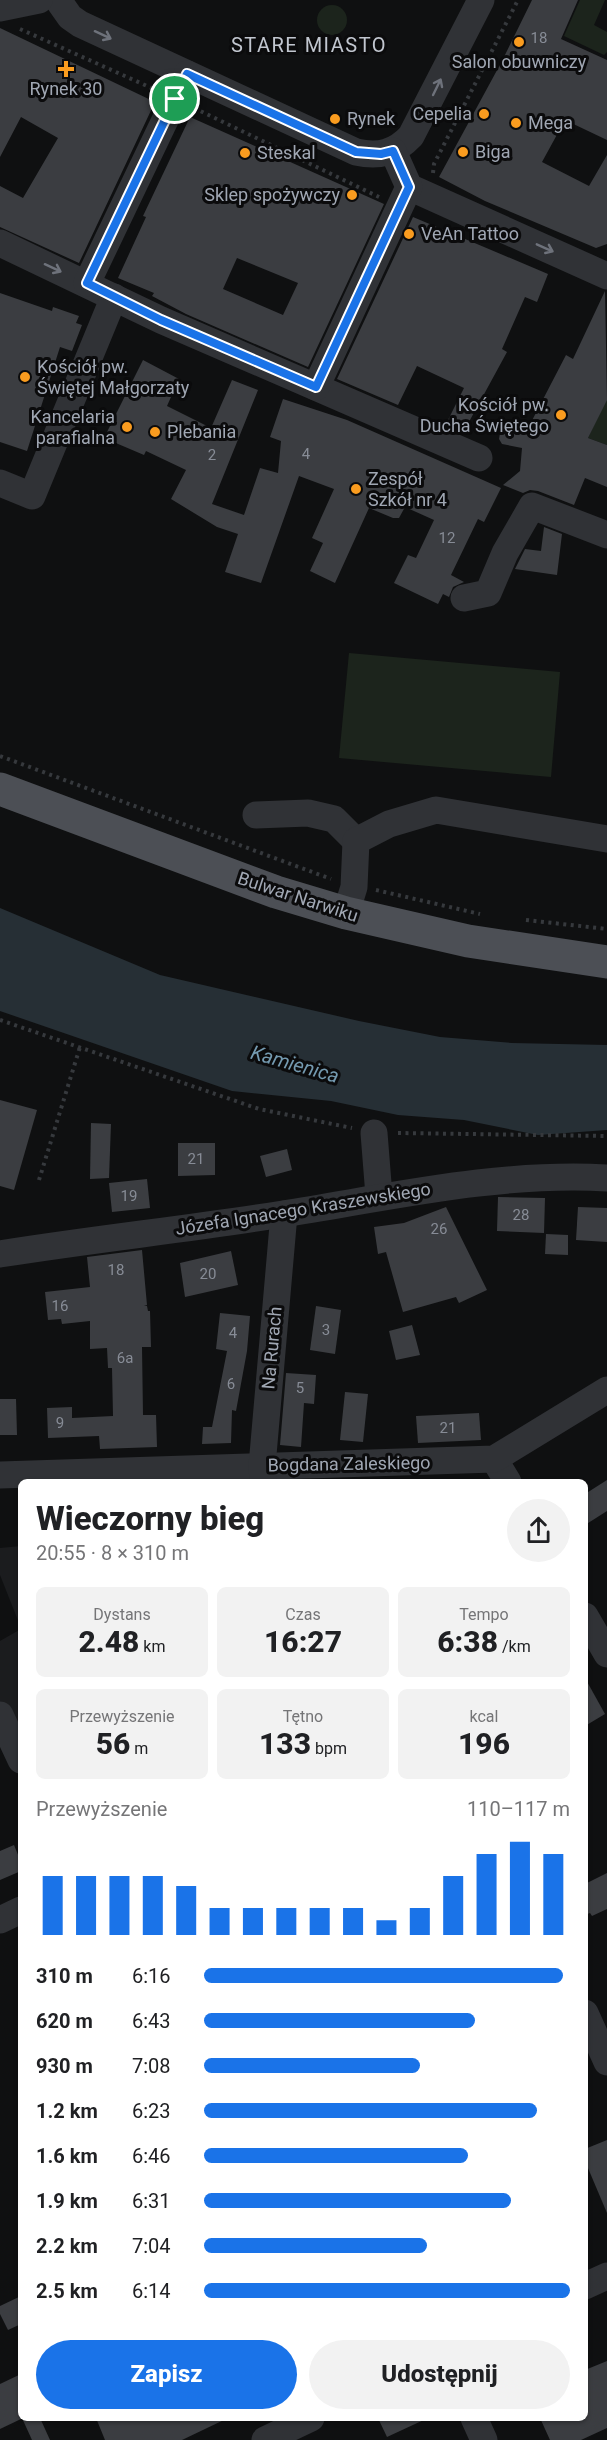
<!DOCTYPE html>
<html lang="pl">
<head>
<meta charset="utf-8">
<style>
  body { margin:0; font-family:Roboto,sans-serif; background:#f2f2f2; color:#202124; height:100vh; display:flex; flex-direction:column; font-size:22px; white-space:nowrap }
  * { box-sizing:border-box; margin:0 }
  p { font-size:20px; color:#757577 }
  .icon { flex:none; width:33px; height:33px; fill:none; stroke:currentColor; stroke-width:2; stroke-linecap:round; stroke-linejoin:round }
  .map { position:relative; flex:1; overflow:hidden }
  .details { position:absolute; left:18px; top:1479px; width:570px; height:942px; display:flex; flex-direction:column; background:#fff; border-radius:9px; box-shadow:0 2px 4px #0004 }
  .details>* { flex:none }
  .pin { position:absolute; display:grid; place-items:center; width:51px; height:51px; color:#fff; margin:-26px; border:3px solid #fff; border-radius:50%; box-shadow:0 2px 6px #0007 }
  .round { display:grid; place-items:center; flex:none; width:63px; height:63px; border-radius:32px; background:#f2f2f2 }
  .head { display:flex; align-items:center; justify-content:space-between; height:102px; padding:0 18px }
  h1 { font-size:33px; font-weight:800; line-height:45px }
  .figures { display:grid; grid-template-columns:repeat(3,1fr); gap:9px; height:102px; padding:6px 18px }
  .figures div { display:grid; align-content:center; border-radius:9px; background:#f2f2f2; text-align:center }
  .figures b { font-size:30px; font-weight:800 }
  .figures small { font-size:16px; font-weight:400 }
  .figures p { font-size:16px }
  .chart { height:168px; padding:12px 18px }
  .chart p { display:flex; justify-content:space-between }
  .chart svg { width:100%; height:108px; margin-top:6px; stroke:#1a73e8; stroke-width:6 }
  .cta { display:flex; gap:12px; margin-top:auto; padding:12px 18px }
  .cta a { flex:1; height:69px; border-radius:36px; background:#1a73e8; color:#fff; font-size:24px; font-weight:800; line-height:69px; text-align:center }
  .cta a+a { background:#f2f2f2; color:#202124 }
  ul { padding:0 18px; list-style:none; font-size:20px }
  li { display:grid; grid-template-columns:96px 72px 1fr; align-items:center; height:45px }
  li i { height:15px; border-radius:8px; background:#1a73e8 }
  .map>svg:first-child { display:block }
  .built { fill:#1b1c1e }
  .green { fill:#1c241c }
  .water { fill:#262f35 }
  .building { fill:#3b3d41; fill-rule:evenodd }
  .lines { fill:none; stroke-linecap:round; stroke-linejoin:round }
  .path { stroke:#36393d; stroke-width:4; stroke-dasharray:3 4.5; stroke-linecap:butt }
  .minor { stroke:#303236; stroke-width:27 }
  .major { stroke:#4c4f55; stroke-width:33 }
  .oneway { stroke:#6e727b }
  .route-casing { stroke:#fff; stroke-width:12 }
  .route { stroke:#1a73e8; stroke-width:8 }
  .poi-dot { fill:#fa9c1f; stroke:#0b0b0c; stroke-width:2 }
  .labels { text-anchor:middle; stroke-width:6; stroke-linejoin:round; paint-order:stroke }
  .number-label { font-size:15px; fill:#878c96 }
  .poi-label { font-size:18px; fill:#a0a7b3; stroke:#0b0b0c; text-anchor:start }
  .street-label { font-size:18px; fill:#a0a7b3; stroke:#0b0b0c }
  .neighbourhood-label { font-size:20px; letter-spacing:1.5px; fill:#c1c6cf; stroke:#0b0b0c }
  .water-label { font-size:20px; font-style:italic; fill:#749ab0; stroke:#0b0b0c }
</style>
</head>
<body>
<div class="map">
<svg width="607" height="2440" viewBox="0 0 607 2440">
  <rect width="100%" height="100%" fill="#0f1011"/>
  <g class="built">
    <path d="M21 1546V1628L0 1575V1548Z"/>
    <path d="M21 1629V1749L0 1705V1641Z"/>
  </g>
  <g class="green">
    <path d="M580 0H605L594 25 607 32V52L604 55 564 36Z"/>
    <circle cx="332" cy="20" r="15"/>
    <path d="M607 396V445L588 438Z"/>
    <path d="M349 653 560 672 551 777 339 758Z"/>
  </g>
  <path class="water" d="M0 908 160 975 359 1021 440 1037 512 1043 607 1045V1130L538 1135 464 1120 398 1115 331 1101 232 1091 0 1011Z"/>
  <g class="building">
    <path d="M532 0H578L561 39 607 60V140L565 120 542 162 589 186 607 155V244L596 248 485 201 439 177 502 61Z"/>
    <path d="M0 28 155 102 79 263 0 227V186L23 198 58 138 21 117 0 157Z"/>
    <path d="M190 117 384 204 308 367 186 314 152 296 154 293 118 278 146 217 143 216ZM237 258 298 283 283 315 223 289Z"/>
    <path d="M413 217 548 274 537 302 525 297 502 349 507 352 464 431 446 424 464 388 417 366 398 405 337 379Z"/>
    <path d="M605 291 607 400 588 438 607 445V487L585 478 574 505 538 491 530 490 523 493 503 485 520 471 522 448 502 444 499 439 500 433 507 427 525 434 566 355 573 359Z"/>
    <path d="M0 293 52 311 53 307 79 316 76 323 82 325 72 351 60 347 27 451 0 442Z"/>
    <path d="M143 360 179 379 167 406 211 428 232 380 258 390 212 504 244 515 260 468 278 473 281 441 270 437 283 399 347 420 501 488 484 522 478 519 451 575 464 582 453 587 449 597 443 594 438 604 394 583 408 555 416 558 434 520 405 507 399 518H393L369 508 335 583 310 571 323 543 312 538 334 489 299 476 261 583 225 572 238 534 217 527 171 499 186 470 146 451 144 455 104 438Z"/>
    <path d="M544 527 562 534 557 575 515 569 525 549 541 551Z"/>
    <path d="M0 1100 37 1110 14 1190 0 1186Z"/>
    <path d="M91 1123 111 1124 109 1178 90 1179Z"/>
    <path d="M178 1143H215V1175L178 1176Z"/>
    <path d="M287 1149 292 1170 266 1177 260 1156Z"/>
    <path d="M147 1179 150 1208 112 1212 109 1183Z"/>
    <path d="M498 1197 545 1198 544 1233 497 1231Z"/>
    <path d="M446 1207 487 1290 459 1303 456 1297 403 1312 386 1252 378 1254 374 1227 404 1223Z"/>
    <path d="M578 1207 607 1208V1242L576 1240Z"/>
    <path d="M546 1234 568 1235V1255L545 1254Z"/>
    <path d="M142 1250 147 1305 144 1306H147L148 1311H150L151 1347H142L143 1415H156L157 1447 100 1449 99 1436 48 1438 47 1408 72 1407V1418L113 1416 112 1368H108L107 1348 90 1349V1321L62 1324 61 1319 48 1320 45 1292 90 1287 87 1257Z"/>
    <path d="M231 1251 238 1285 185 1297 180 1263Z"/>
    <path d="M316 1306 341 1310 335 1354 310 1350Z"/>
    <path d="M220 1313 250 1316 247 1351 236 1411 232 1410 231 1443 202 1444 203 1427H212L227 1351 216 1349Z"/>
    <path d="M412 1325 420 1355 396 1360 389 1331Z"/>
    <path d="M286 1373 316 1375 314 1404 304 1403 301 1447 280 1445Z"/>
    <path d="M345 1392 368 1394 363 1442 340 1440Z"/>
    <path d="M0 1399H16L17 1435H0Z"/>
    <path d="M479 1413 481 1440 418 1443 416 1416Z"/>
    <path d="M607 1480V1511L585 1525V1494Z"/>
    <path d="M585 1678 605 1714 585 1726Z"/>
    <path d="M14 1845 21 1862V1871L0 1880V1851Z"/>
    <path d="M607 1873V1909L592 1916 590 1913 585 1915V1884Z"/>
    <path d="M607 2140V2213L585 2161V2149Z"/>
    <path d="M21 2296V2324L8 2330 0 2314V2306Z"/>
    <path d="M607 2361V2428L581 2440H550L540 2418H585V2370Z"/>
    <path d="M21 2374V2419L0 2429V2384Z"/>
    <path d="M22 2418H40L50 2440H32Z"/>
    <path d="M96 2418H228L182 2440H105Z"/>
    <path d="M378 2418H428L387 2437Z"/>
  </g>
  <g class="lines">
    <g class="path">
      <path d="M20 29 156 90"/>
      <path d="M194 108 379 197"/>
      <path d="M433 173 434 164 518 0"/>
      <path d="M0 756 331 879"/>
      <path d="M376 890 480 914"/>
      <path d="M526 920 607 929"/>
      <path d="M0 1020 259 1109 352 1128"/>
      <path d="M398 1133 607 1136"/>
      <path d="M39 1180 80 1047"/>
    </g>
    <g class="minor">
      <path d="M58 0 70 17 80 24 356 152C379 157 395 153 411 136L481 0"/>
      <path d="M0 8 39 0"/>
      <path d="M393 151 409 187 607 276"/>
      <path d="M0 243 161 320 479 458"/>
      <path d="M87 283 187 74"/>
      <path d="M316 387 409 187"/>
      <path d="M0 483 32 496 114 297"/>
      <path d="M464 598 488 593 505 553 532 506 607 535"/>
      <path d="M256 815 308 813 334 819 356 841"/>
      <path d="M346 913 354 887 356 841 389 824 436 810 607 839"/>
      <path d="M374 1133 379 1196"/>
      <path d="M0 1254C94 1239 189 1229 283 1214 391 1197 497 1172 607 1178"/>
      <path d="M494 1459 508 1482"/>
      <path d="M0 1475 494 1459 607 1390"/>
      <path d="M263 1482 262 1466 284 1214"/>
      <path d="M585 1616 607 1654"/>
      <path d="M0 1715 21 1760"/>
      <path d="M0 1920 21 1910"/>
      <path d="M585 2013 607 2062"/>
      <path d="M585 2286 607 2276"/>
      <path d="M474 2418 484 2440"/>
      <path d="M265 2440 311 2418"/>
    </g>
    <path class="major" d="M0 789 276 892 346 913 468 941 607 962"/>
  </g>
  <defs><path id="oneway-shaft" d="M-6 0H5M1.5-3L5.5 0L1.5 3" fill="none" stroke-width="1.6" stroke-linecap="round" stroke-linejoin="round" transform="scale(1.5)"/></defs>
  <g class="oneway">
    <use href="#oneway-shaft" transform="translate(103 35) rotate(25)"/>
    <use href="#oneway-shaft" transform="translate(437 87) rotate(-64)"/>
    <use href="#oneway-shaft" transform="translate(545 248) rotate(24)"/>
    <use href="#oneway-shaft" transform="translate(53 268) rotate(25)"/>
  </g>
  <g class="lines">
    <defs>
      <path id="route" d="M187 74 356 152 381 154 393 151 409 187 316 387 161 320 87 283Z"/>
    </defs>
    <use href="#route" class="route-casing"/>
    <use href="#route" class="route"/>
  </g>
  <g class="poi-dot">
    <circle cx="519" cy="42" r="6"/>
    <path d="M63 60h6v6h6v6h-6v6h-6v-6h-6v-6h6z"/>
    <circle cx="484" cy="114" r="6"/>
    <circle cx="335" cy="119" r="6"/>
    <circle cx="516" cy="123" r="6"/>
    <circle cx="463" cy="152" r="6"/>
    <circle cx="245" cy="153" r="6"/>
    <circle cx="352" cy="195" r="6"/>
    <circle cx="409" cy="234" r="6"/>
    <circle cx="25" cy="377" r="6"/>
    <circle cx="561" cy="415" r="6"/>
    <circle cx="127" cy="427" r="6"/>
    <circle cx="155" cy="432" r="6"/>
    <circle cx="356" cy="489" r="6"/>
  </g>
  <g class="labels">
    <g class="number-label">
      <text x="539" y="43">18</text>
      <text x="306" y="459">4</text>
      <text x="212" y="460">2</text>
      <text x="447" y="543">12</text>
      <text x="196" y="1164">21</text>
      <text x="129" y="1201">19</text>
      <text x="521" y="1220">28</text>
      <text x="439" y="1234">26</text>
      <text x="116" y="1275">18</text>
      <text x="208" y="1279">20</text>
      <text x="60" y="1311">16</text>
      <text x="326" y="1335">3</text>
      <text x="233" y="1338">4</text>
      <text x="125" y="1363">6a</text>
      <text x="231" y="1389">6</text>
      <text x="300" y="1393">5</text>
      <text x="60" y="1428">9</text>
      <text x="448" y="1433">21</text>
    </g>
    <g class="poi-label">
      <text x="519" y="68" text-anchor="middle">Salon obuwniczy</text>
      <text x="66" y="95" text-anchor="middle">Rynek 30</text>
      <text x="472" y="120" text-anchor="end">Cepelia</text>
      <text x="347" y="125">Rynek</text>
      <text x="528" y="129">Mega</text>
      <text x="475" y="158">Biga</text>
      <text x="257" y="159">Steskal</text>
      <text x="340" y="201" text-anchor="end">Sklep spożywczy</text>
      <text x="421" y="240">VeAn Tattoo</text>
      <text x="37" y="373">Kościół pw.<tspan x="37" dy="21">Świętej Małgorzaty</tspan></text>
      <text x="549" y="411" text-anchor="end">Kościół pw.<tspan x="549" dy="21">Ducha Świętego</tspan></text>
      <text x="115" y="423" text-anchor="end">Kancelaria<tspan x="115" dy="21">parafialna</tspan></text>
      <text x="167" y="438">Plebania</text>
      <text x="368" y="485">Zespół<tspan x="368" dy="21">Szkół nr 4</tspan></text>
    </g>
    <g class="street-label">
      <text transform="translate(298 897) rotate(18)" y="6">Bulwar Narwiku</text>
      <text transform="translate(303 1209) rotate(-9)" y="6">Józefa Ignacego Kraszewskiego</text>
      <text transform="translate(272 1348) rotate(-85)" y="6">Na Rurach</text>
      <text transform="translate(349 1464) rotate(-1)" y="6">Bogdana Zaleskiego</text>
    </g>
    <g class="neighbourhood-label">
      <text x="309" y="52">STARE MIASTO</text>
    </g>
    <g class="water-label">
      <text transform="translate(295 1064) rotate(16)" y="7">Kamienica</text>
    </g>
  </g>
</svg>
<div class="pin" style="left:175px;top:99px;background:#1e9e55"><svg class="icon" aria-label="arrive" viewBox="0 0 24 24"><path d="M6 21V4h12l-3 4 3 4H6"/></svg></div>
<section class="details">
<div class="head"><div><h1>Wieczorny bieg</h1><p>20:55 · 8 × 310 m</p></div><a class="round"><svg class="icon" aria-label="share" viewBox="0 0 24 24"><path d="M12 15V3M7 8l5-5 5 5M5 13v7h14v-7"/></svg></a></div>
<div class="figures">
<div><p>Dystans</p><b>2.48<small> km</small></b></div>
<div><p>Czas</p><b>16:27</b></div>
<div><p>Tempo</p><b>6:38<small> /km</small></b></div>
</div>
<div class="figures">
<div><p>Przewyższenie</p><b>56<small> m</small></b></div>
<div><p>Tętno</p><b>133<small> bpm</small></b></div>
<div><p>kcal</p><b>196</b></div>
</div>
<div class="chart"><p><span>Przewyższenie</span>110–117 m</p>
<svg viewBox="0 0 160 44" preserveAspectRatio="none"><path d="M5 44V20M15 44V20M25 44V20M35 44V20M45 44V24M55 44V33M65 44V33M75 44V33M85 44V33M95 44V33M105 44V38M115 44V33M125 44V20M135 44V11M145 44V6M155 44V11"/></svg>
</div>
<ul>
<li><b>310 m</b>6:16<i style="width:98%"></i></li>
<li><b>620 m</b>6:43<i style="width:74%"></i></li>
<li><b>930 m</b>7:08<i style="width:59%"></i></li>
<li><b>1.2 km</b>6:23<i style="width:91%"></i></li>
<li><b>1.6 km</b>6:46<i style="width:72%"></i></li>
<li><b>1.9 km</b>6:31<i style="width:84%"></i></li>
<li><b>2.2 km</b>7:04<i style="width:61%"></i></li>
<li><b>2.5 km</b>6:14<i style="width:100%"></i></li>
</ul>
<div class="cta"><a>Zapisz</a><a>Udostępnij</a></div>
</section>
</div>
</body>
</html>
